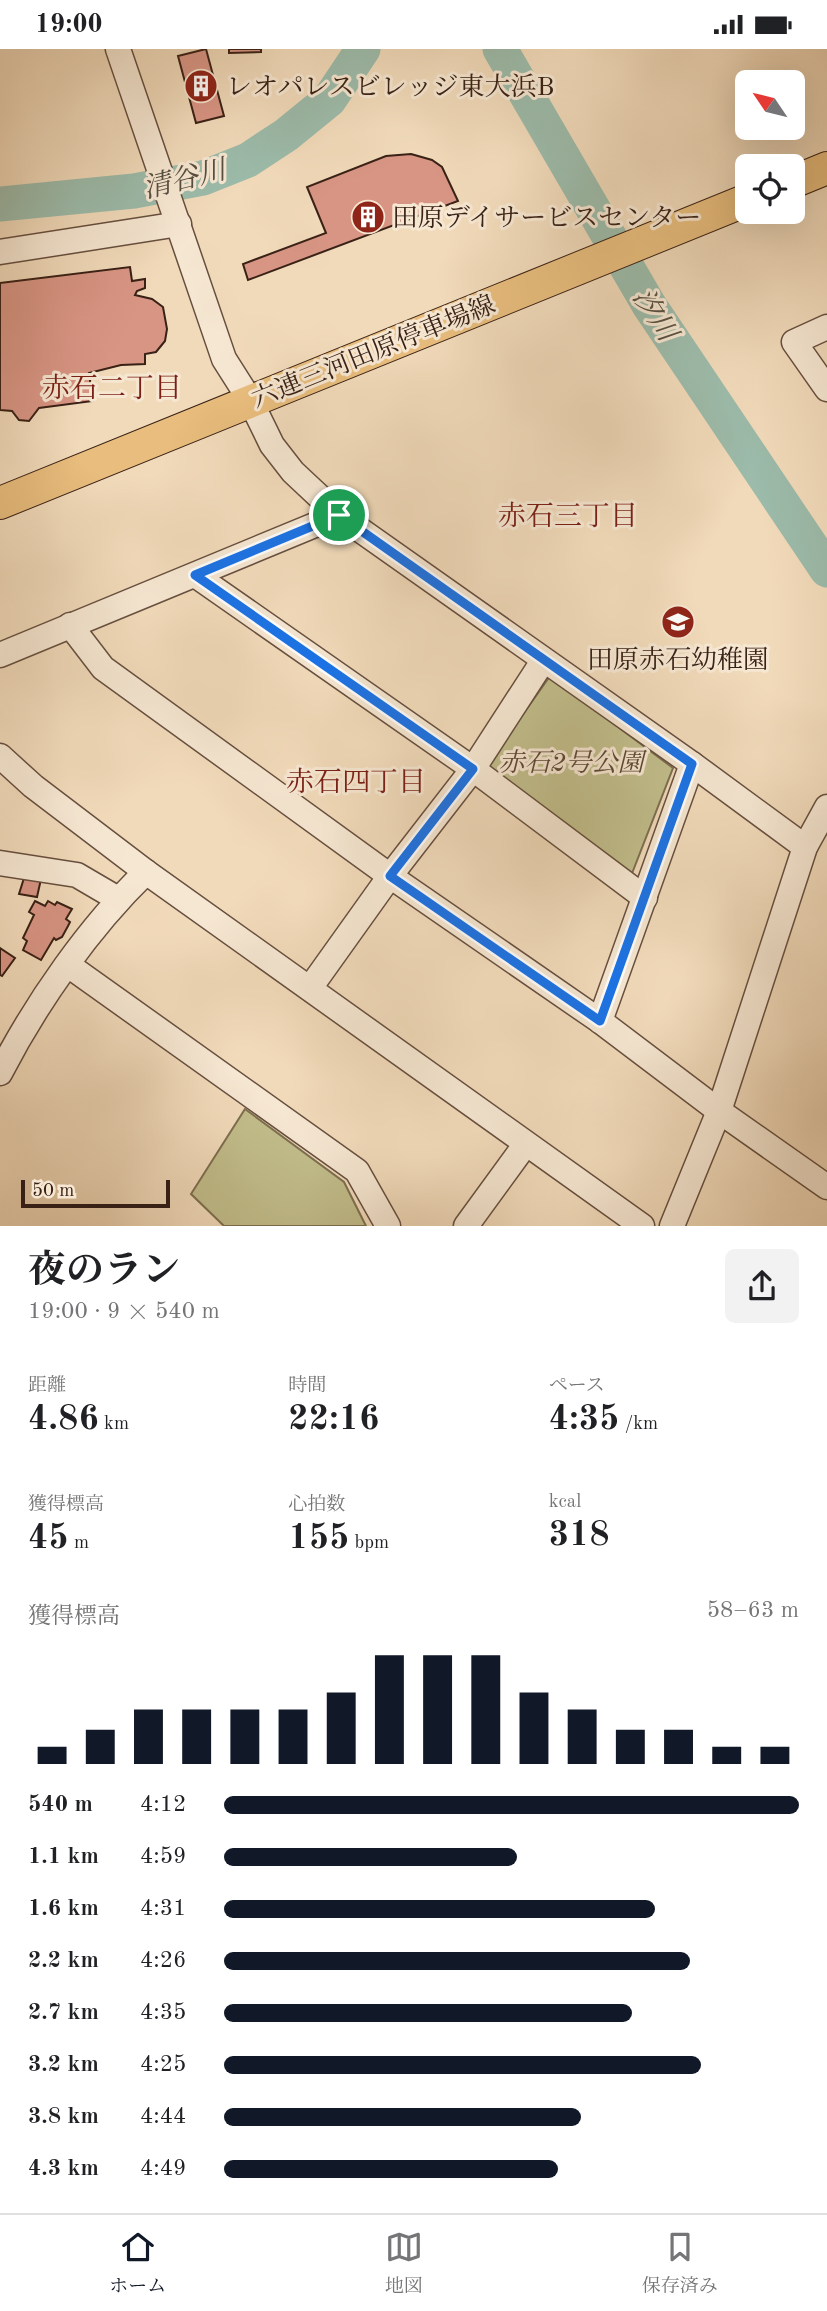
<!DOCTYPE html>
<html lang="ja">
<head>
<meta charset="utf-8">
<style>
  body { margin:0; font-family:"Old Standard TT","Noto Serif JP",serif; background:#f2f2f2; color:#202124; height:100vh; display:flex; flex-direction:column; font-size:26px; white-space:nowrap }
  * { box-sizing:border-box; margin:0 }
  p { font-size:23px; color:#757577 }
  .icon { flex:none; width:38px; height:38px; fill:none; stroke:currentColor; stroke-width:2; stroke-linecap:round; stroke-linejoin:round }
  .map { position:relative; height:1177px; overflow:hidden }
  .sheet { display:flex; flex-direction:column; background:#fff; flex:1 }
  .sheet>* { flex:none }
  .needle { width:46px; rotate:305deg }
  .tools { position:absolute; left:735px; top:21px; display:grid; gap:14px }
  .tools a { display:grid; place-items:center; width:70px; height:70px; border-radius:10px; background:#fff; box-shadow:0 7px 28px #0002; font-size:35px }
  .scale { position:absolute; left:21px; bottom:18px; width:149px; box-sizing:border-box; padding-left:7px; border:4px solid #392116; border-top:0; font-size:19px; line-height:24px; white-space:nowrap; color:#392116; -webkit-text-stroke:5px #f6e7d2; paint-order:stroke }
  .pin { position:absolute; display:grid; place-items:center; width:60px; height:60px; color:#fff; margin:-30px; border:4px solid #fff; border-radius:50%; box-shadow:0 2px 7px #0007 }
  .round { display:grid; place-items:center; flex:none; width:74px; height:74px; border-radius:10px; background:#f2f2f2 }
  .summary { display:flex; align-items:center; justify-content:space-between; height:119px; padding:0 28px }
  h1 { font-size:38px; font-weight:700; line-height:52px }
  .figures { display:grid; grid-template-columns:repeat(3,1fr); gap:10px; height:119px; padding:7px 28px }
  .figures div { display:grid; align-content:center }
  .figures b { font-size:35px; font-weight:700 }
  .figures small { font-size:19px; font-weight:400 }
  .figures p { font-size:19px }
  .chart { height:196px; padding:14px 28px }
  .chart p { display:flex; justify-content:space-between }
  .chart svg { width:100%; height:126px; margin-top:7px; stroke:#111827; stroke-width:6 }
  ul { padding:0 28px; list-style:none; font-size:23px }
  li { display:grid; grid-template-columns:112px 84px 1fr; align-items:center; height:52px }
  li i { height:18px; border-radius:9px; background:#111827 }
  .status { display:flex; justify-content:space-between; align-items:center; height:49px; padding:0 35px; background:#fff; direction:ltr }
  .status svg { height:19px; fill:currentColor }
  .tab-bar { display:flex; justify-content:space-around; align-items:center; height:98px; border-top:2px solid #e0e0e0; background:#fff; font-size:19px; color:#757577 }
  .tab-bar a { display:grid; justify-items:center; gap:4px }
  .tab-bar .on { color:#111827 }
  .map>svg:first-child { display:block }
  .green { fill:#c1bd8b; stroke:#7d6f50; stroke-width:2 }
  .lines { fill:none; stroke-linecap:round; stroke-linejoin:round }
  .river { stroke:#9cbbaa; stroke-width:35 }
  .building { fill:#d89584; stroke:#392116; stroke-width:2 }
  .minor-casing { stroke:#674f3f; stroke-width:27 }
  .major-casing { stroke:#392116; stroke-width:34 }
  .minor { stroke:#f6e7d2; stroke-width:24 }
  .major { stroke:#e8bd7d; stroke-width:32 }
  .route-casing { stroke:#fff; stroke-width:14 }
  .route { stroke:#1a73e8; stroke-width:9 }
  .labels { text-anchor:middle; stroke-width:6; stroke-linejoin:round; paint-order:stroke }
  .poi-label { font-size:26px; fill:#392116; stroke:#f6e7d2; text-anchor:start }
  .street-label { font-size:26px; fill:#392116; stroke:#f6e7d2 }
  .park-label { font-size:26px; font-style:italic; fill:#5b4833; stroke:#f6e7d2 }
  .water-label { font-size:28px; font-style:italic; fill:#574f42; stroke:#f6e7d2 }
  .neighbourhood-label { font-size:28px; fill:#7a1f14; stroke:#f6e7d2 }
</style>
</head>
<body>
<div class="status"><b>19:00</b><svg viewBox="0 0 49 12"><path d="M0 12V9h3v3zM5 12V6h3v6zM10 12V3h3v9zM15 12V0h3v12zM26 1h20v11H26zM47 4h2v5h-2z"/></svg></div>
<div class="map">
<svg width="827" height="1177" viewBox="0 0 827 1177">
  <rect width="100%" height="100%" fill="#f1daba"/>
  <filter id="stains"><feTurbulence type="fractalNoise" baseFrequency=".00286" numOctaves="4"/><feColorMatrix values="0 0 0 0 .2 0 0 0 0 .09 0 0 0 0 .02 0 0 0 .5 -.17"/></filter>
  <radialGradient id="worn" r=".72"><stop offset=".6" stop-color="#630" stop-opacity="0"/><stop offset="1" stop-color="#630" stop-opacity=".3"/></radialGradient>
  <g class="green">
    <path d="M550 627 673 719 631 827 485 719Z"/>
    <path d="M245 1060 344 1133 366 1177H224L191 1145Z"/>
  </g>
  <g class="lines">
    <g class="river">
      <path d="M500 0 649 256 827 521"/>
      <path d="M0 155 134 142 203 129 248 111 286 86 329 51 363 0"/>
    </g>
  </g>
  <g class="building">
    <path d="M206 0 224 67 196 74 178 7Z"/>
    <path d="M229 0H261V3L229 4Z"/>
    <path d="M411 105 432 111 442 118 458 152 248 231 243 215 326 184 307 138 386 107Z"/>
    <path d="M130 218 132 232 145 230V239L137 242 135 246 152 250 163 258 167 280 165 292 156 303 145 305V315L121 316 89 324 93 352 39 359 29 372 19 371 12 362 0 361V234Z"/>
    <path d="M24 829 41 830 37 848 19 845Z"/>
    <path d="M35 852 45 857 48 852 55 856 57 853 72 860 66 870 70 873 68 877 62 888 56 891 54 889 41 911 23 901 27 892 23 889 34 866 29 863Z"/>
    <path d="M0 899 15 909 2 927 0 926Z"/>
  </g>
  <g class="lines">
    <defs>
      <g id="minor">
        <path d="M118 0 224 310 250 351 272 396 293 423 339 466 692 715 805 798"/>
        <path d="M0 203 179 175"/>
        <path d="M827 278 794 293 827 340"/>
        <path d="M195 526 473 720 645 849"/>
        <path d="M70 576 103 619 390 827 600 972 719 1062 827 1138"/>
        <path d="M0 606 339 466"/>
        <path d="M0 707 33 737 146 823 642 1177"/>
        <path d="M0 814 77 826 118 850"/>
        <path d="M68 916 357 1122 388 1177"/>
        <path d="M310 939 390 827 473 720 543 612"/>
        <path d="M600 972 692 715"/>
        <path d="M0 1024C36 954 89 878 146 823"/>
        <path d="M466 1177 525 1096"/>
        <path d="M672 1177 719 1062 805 798 827 758"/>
      </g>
      <g id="major">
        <path d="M793 133 827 119"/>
        <path d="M0 454 747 151"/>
      </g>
    </defs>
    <use href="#minor" class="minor-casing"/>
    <use href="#major" class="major-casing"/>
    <use href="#minor" class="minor"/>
    <use href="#major" class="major"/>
  </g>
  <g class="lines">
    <defs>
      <path id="route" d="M339 466 692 715 600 972 390 827 473 720 195 526Z"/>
    </defs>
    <use href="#route" class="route-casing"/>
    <use href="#route" class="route"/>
  </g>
  <defs>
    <symbol id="building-disc" viewBox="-11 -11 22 22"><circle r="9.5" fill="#8f2418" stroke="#f6e7d2"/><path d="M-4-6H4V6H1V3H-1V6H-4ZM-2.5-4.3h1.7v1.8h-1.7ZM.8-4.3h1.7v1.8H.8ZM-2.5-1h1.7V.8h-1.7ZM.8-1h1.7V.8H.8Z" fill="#fff"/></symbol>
    <symbol id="school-disc" viewBox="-11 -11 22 22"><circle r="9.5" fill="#8f2418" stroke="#f6e7d2"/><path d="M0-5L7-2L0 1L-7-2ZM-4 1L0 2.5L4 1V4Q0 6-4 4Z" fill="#fff"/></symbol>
  </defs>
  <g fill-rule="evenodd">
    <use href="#building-disc" x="182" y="18" width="38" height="38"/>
    <use href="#building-disc" x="349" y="149" width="38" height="38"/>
    <use href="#school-disc" x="659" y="554" width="38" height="38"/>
  </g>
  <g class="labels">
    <g class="poi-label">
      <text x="226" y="46">レオパレスビレッジ東大浜B</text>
      <text x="392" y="177">田原デイサービスセンター</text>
      <text x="678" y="619" text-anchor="middle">田原赤石幼稚園</text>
    </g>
    <g class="street-label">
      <text transform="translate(373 302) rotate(-22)" y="9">六連三河田原停車場線</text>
    </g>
    <g class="park-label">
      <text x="571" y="722">赤石2号公園</text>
    </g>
    <g class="water-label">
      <text transform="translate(184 129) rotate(-14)" y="10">清谷川</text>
      <text transform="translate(656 265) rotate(57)" y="10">汐川</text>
    </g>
    <g class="neighbourhood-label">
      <text x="112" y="348">赤石二丁目</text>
      <text x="568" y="476">赤石三丁目</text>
      <text x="356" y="742">赤石四丁目</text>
    </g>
  </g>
  <rect width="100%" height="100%" filter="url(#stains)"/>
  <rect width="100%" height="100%" fill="url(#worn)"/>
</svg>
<div class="tools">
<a><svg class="needle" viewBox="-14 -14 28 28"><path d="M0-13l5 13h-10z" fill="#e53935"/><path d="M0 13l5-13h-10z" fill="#757577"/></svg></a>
<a><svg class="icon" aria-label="locate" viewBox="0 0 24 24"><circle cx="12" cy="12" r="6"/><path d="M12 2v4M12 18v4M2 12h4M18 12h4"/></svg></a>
</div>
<div class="scale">50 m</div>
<div class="pin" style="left:339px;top:466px;background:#1e9e55"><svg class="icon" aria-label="arrive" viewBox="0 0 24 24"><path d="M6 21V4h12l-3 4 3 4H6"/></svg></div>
</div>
<section class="sheet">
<div class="summary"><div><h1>夜のラン</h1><p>19:00 · 9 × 540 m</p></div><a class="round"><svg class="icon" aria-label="share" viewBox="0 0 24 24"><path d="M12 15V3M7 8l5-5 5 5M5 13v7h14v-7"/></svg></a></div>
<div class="figures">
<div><p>距離</p><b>4.86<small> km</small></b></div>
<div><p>時間</p><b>22:16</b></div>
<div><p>ペース</p><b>4:35<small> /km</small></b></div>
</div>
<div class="figures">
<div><p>獲得標高</p><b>45<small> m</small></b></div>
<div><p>心拍数</p><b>155<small> bpm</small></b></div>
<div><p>kcal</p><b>318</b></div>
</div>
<div class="chart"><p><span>獲得標高</span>58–63 m</p>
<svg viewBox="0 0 160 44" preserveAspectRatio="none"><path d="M5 44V38M15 44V32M25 44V25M35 44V25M45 44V25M55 44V25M65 44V19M75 44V6M85 44V6M95 44V6M105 44V19M115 44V25M125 44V32M135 44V32M145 44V38M155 44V38"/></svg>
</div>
<ul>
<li><b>540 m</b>4:12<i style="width:100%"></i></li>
<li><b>1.1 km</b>4:59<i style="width:51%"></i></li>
<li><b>1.6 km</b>4:31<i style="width:75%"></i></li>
<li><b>2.2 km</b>4:26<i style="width:81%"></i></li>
<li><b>2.7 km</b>4:35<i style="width:71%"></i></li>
<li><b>3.2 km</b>4:25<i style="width:83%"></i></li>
<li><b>3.8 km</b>4:44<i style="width:62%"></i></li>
<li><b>4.3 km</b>4:49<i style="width:58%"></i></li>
</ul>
</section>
<nav class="tab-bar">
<a class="on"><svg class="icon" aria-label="home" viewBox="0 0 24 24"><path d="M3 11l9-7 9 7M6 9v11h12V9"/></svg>ホーム</a>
<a><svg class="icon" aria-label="map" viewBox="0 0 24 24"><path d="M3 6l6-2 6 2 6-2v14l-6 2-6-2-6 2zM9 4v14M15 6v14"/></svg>地図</a>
<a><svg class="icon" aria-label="saved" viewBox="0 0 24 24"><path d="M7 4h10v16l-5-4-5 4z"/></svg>保存済み</a>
</nav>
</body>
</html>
